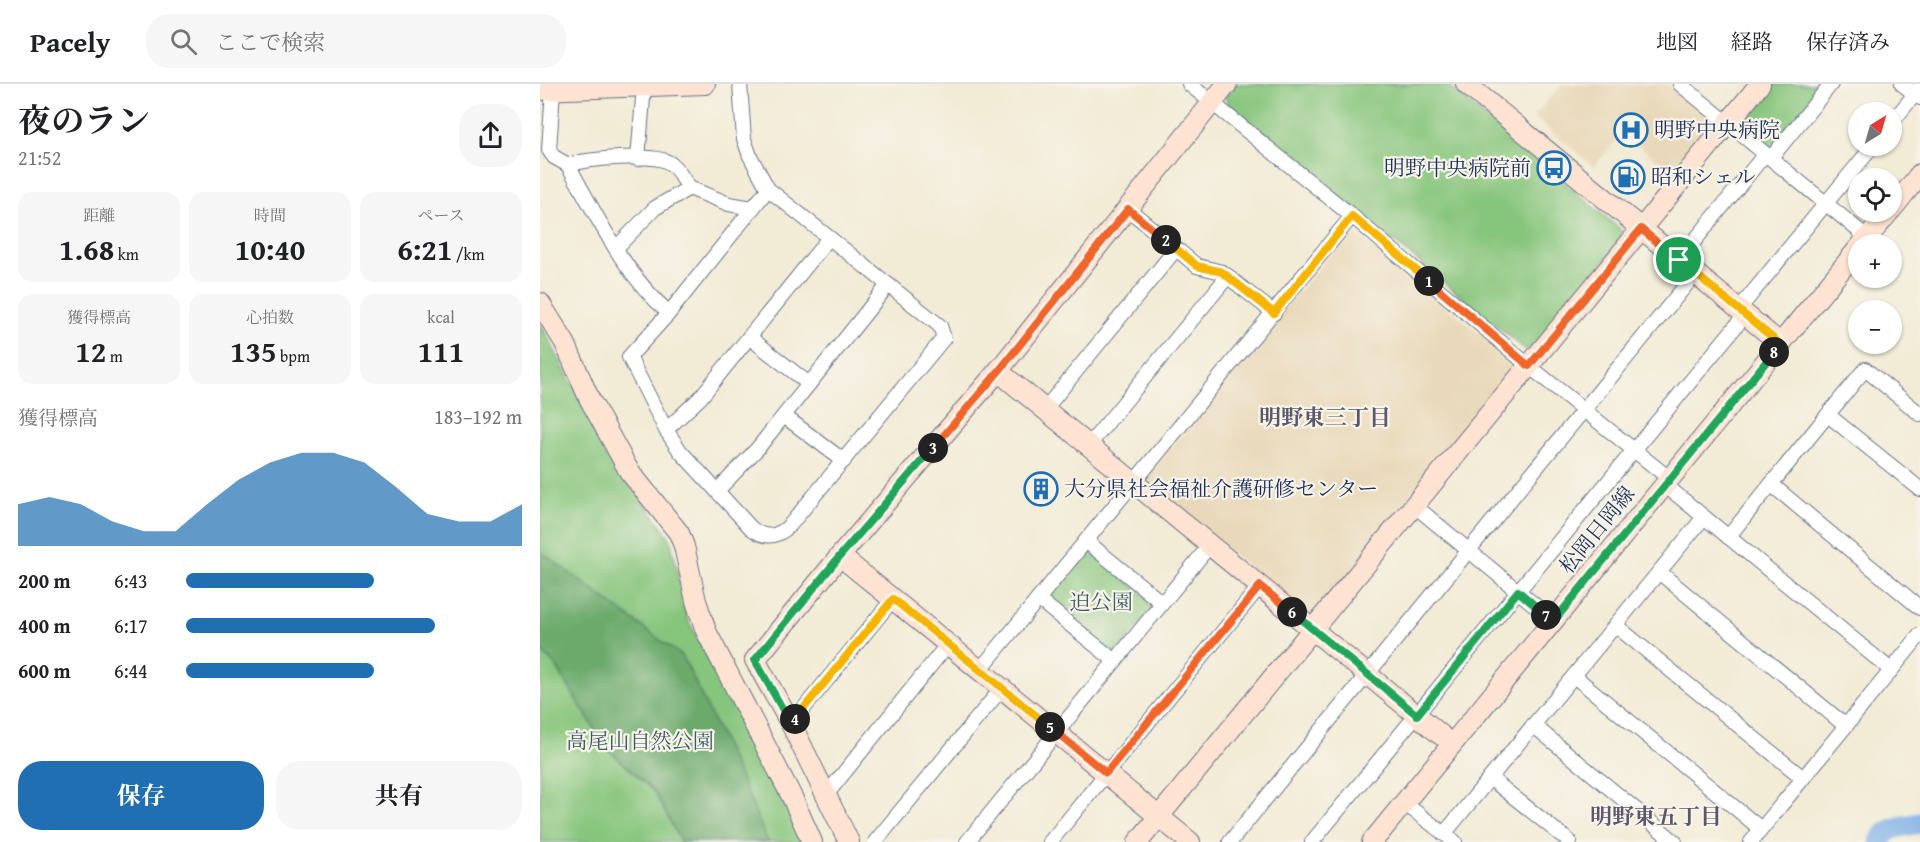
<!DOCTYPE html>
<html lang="ja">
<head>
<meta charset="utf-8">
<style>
  body { margin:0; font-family:"Gentium Book Plus","Noto Serif JP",serif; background:#f6f6f6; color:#202124; height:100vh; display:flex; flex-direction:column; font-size:22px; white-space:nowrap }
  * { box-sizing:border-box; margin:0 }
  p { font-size:20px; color:#757577 }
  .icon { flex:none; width:33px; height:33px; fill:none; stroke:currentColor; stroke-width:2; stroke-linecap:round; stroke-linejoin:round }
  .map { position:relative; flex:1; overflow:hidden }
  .sheet { display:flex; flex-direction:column; background:#fff; width:540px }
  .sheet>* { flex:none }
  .needle { width:39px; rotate:37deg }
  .fabs { position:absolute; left:1308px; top:18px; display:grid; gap:12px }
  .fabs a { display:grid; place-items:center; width:54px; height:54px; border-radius:50%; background:#fff; box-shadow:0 2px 4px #0004; font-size:30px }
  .pin { position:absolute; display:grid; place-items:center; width:51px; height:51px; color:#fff; margin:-26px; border:3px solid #fff; border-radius:50%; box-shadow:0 2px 6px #0007 }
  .km { position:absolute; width:30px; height:30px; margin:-15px; border-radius:50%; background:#222; color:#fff; font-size:16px; line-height:30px; text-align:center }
  .round { display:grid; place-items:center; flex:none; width:63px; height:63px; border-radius:24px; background:#f6f6f6 }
  .headline { display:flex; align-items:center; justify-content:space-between; height:102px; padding:0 18px }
  h1 { font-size:33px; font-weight:700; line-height:45px }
  .metrics { display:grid; grid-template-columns:repeat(3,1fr); gap:9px; height:102px; padding:6px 18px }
  .metrics div { display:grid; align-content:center; border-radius:15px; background:#f6f6f6; text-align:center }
  .metrics b { font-size:30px; font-weight:700 }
  .metrics small { font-size:16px; font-weight:400 }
  .metrics p { font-size:16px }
  .chart { height:168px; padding:12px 18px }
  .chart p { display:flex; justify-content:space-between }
  .chart svg { width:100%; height:108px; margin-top:6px; fill:#1f6fb2; opacity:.7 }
  .cta { display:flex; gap:12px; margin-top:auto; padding:12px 18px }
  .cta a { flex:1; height:69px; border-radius:24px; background:#1f6fb2; color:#fff; font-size:24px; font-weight:700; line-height:69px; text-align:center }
  .cta a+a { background:#f6f6f6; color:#202124 }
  ul { padding:0 18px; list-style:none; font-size:20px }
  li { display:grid; grid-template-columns:96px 72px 1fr; align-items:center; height:45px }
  li i { height:15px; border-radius:8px; background:#1f6fb2 }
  header { display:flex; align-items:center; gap:36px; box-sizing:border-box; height:84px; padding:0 30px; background:#fff; border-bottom:2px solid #e0e0e0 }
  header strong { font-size:28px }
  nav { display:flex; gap:33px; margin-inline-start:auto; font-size:21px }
  .search { width:420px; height:54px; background:#f6f6f6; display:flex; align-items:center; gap:15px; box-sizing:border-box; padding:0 21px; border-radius:24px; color:#757577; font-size:22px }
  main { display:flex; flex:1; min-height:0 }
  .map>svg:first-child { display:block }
  .built { fill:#e9d9ba }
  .green { fill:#86c57c; stroke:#507a6d; stroke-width:1.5 }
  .forest { fill:#6caa6c; stroke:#446c65; stroke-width:1.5 }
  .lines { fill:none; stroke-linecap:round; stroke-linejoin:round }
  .river { stroke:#79aee7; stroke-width:21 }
  .street-casing { stroke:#667188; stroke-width:16 }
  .secondary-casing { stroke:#667188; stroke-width:22 }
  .street { stroke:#fff; stroke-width:14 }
  .secondary { stroke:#fee3d2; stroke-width:20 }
  .split-1-casing { stroke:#fff; stroke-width:12 }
  .split-2-casing { stroke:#fff; stroke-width:12 }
  .split-3-casing { stroke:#fff; stroke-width:12 }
  .split-4-casing { stroke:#fff; stroke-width:12 }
  .split-5-casing { stroke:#fff; stroke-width:12 }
  .split-6-casing { stroke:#fff; stroke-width:12 }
  .split-7-casing { stroke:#fff; stroke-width:12 }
  .split-8-casing { stroke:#fff; stroke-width:12 }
  .split-9-casing { stroke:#fff; stroke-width:12 }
  .split-1 { stroke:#f0652b; stroke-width:8 }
  .split-2 { stroke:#f5b400; stroke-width:8 }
  .split-3 { stroke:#f0652b; stroke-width:8 }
  .split-4 { stroke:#22a559; stroke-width:8 }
  .split-5 { stroke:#f5b400; stroke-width:8 }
  .split-6 { stroke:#f0652b; stroke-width:8 }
  .split-7 { stroke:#22a559; stroke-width:8 }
  .split-8 { stroke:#22a559; stroke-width:8 }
  .split-9 { stroke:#f5b400; stroke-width:8 }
  .labels { text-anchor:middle; stroke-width:4.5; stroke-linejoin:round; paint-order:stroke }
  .poi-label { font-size:21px; fill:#1b2f5e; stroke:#f7f3e8; text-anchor:start }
  .street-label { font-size:21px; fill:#1b2f5e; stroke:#f7f3e8 }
  .park-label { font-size:21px; fill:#3b5c67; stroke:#f7f3e8 }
  .neighbourhood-label { font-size:22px; font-weight:bold; fill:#5b576c; stroke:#f7f3e8 }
</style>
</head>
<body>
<header>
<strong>Pacely</strong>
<div class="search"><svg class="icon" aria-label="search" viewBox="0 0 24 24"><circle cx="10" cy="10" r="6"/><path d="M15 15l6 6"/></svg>ここで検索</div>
<nav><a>地図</a><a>経路</a><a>保存済み</a></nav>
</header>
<main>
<section class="sheet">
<div class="headline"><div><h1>夜のラン</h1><p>21:52</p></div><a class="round"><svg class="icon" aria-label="share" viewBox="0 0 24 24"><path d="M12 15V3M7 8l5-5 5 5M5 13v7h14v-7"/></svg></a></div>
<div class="metrics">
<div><p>距離</p><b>1.68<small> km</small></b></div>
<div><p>時間</p><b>10:40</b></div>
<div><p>ペース</p><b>6:21<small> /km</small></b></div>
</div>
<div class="metrics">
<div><p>獲得標高</p><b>12<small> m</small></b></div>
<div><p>心拍数</p><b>135<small> bpm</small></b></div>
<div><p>kcal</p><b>111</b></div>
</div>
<div class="chart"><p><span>獲得標高</span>183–192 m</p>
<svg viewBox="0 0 160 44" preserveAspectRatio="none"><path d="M0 44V27L10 24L20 27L30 34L40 38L50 38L60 27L70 17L80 10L90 6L100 6L110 10L120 20L130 31L140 34L150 34L160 27V44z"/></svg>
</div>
<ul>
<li><b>200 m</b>6:43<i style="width:56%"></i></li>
<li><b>400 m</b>6:17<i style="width:74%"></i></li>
<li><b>600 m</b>6:44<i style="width:56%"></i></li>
</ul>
<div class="cta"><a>保存</a><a>共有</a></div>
</section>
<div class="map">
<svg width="1380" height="758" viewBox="0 0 1380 758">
  <rect width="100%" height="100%" fill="#f7f3e8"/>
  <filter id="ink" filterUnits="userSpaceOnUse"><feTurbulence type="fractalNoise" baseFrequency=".0167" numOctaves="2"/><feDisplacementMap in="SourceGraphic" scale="12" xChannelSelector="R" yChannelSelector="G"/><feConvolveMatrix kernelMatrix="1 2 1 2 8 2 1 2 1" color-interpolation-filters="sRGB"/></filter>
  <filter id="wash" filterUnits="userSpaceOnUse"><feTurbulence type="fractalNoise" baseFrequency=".008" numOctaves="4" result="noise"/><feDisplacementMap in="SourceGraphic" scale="24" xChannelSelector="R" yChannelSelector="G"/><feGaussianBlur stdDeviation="1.35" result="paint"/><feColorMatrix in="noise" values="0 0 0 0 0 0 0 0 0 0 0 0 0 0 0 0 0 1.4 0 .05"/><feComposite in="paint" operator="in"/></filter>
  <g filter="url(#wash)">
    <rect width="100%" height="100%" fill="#f2ebd5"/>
    <g class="built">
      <path d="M1022 0H1128L1175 38 1176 43 1136 90 1082 49 1054 83 994 33Z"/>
      <path d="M807 149H815L879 200 974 278 976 286 776 531 766 530 605 399V394Z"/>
    </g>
    <g class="green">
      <path d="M696 0H906L1081 146 1082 156 994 264 985 265 688 21 685 12Z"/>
      <path d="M1233 0H1286L1235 63 1229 65 1199 41Z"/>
      <path d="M0 238 64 362 130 454 148 536 245 718 263 758H0Z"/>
      <path d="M545 468H552L612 517 614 523 578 567 571 569 509 519 508 512Z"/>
    </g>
    <path class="forest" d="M0 467 143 573 203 699 228 758H141L115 709 65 662 16 582 0 566Z"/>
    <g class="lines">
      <path class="river" d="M1340 758C1346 742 1365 742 1380 739"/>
    </g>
  </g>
  <g filter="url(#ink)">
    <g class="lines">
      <defs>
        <g id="street">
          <path d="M200 0 204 55 210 72 228 105 400 242 404 254 250 441C237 454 225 455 211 444L140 367 126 346 89 273 129 229 228 105"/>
          <path d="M649 0 812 132 989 282 1130 395"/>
          <path d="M1140 0 1328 154"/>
          <path d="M1362 0 1380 14"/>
          <path d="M13 5 9 66 14 73 28 81C47 75 111 69 128 78 137 83 143 95 149 104"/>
          <path d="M1352 38 1380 4"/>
          <path d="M1231 74 1291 0"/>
          <path d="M98 75 104 2"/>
          <path d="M28 81C57 132 83 189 129 229"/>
          <path d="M588 125 657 182 682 188 734 229"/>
          <path d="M76 164 115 124 149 104 189 120 213 124"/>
          <path d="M1139 176 1225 70"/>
          <path d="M1199 225 1333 62"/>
          <path d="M209 253 269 300"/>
          <path d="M505 325 636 165"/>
          <path d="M1288 331 1380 405"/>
          <path d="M244 332 304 377"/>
          <path d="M126 346 160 314 289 154"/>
          <path d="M549 361 688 192"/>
          <path d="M1231 400 1380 524"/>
          <path d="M1125 401 1351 586"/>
          <path d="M177 407 218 364 348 201"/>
          <path d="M875 422 1014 537"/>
          <path d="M1188 453 1325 285 1380 330"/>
          <path d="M546 457 622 519"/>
          <path d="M1119 488 1306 642"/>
          <path d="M498 515 575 577"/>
          <path d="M1075 541 1263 694"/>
          <path d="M440 586 812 132"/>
          <path d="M1034 592 1221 745"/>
          <path d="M251 640 353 515"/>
          <path d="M993 641 1135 758"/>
          <path d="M950 694 1030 758"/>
          <path d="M286 711 408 560"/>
          <path d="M864 719 915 758"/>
          <path d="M904 750 1164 433"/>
          <path d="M335 758 462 604"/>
          <path d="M427 758 670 461"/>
          <path d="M510 758 720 502"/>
          <path d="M690 758 1155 190"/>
          <path d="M772 758 1205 231"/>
          <path d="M1211 758 1380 551"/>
        </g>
        <g id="secondary">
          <path d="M926 0 1241 260"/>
          <path d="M0 6 165 0"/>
          <path d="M1352 125 1380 90"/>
          <path d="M1322 160 1349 128"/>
          <path d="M0 219 25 259 49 314 89 387 139 449 144 462 156 517 166 547 252 713 272 758"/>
          <path d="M458 287 901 651"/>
          <path d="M300 472 650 758"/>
          <path d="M309 758 251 640 215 576 300 472 458 287 687 0"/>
          <path d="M598 758 1220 0"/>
          <path d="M832 758 1318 165"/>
        </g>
      </defs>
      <use href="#street" class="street-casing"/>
      <use href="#secondary" class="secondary-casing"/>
      <use href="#street" class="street"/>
      <use href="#secondary" class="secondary"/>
    </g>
  </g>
  <g class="lines" filter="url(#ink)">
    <defs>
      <path id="split-1" d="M889 197 989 282 1101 145 1139 176"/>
      <path id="split-2" d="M626 156 657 182 682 188 734 229 812 132 889 197"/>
      <path id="split-3" d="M393 364 459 287 588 125 626 156"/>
      <path id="split-4" d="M255 635 251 640 215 576 300 472 393 364"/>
      <path id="split-5" d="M255 635 353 515 510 643"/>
      <path id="split-6" d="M510 643 566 689 720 502 752 528"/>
      <path id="split-7" d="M752 528 877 631 978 507 1006 531"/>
      <path id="split-8" d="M1006 531 1014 537 1234 268"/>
      <path id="split-9" d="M1139 176 1240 260 1234 268"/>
    </defs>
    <use href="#split-1" class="split-1-casing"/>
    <use href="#split-2" class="split-2-casing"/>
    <use href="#split-3" class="split-3-casing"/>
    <use href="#split-4" class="split-4-casing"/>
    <use href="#split-5" class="split-5-casing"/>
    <use href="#split-6" class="split-6-casing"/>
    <use href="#split-7" class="split-7-casing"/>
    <use href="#split-8" class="split-8-casing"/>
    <use href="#split-9" class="split-9-casing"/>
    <use href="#split-1" class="split-1"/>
    <use href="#split-2" class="split-2"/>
    <use href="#split-3" class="split-3"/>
    <use href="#split-4" class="split-4"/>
    <use href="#split-5" class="split-5"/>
    <use href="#split-6" class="split-6"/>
    <use href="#split-7" class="split-7"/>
    <use href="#split-8" class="split-8"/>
    <use href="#split-9" class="split-9"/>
  </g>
  <defs>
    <symbol id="hospital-ring" viewBox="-11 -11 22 22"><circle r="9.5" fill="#f7f3e8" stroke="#1f6fb2" stroke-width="1.5"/><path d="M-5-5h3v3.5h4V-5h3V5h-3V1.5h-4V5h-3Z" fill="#1f6fb2"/></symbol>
    <symbol id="bus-ring" viewBox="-11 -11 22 22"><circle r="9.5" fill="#f7f3e8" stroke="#1f6fb2" stroke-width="1.5"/><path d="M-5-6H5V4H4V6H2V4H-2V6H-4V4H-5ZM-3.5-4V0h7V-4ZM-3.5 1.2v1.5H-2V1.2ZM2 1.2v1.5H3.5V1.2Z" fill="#1f6fb2"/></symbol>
    <symbol id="fuel-ring" viewBox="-11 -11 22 22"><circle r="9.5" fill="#f7f3e8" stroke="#1f6fb2" stroke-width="1.5"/><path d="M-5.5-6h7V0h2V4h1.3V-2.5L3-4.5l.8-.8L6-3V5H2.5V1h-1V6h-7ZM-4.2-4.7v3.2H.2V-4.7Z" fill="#1f6fb2"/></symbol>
    <symbol id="building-ring" viewBox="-11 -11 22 22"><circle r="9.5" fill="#f7f3e8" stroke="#1f6fb2" stroke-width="1.5"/><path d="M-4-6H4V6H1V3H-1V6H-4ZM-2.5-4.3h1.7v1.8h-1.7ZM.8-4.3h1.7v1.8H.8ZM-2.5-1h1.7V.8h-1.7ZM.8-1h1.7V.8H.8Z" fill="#1f6fb2"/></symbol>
  </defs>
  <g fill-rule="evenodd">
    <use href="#hospital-ring" x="1072" y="27" width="38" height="38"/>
    <use href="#bus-ring" x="995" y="65" width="38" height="38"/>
    <use href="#fuel-ring" x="1069" y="74" width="38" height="38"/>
    <use href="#building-ring" x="482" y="386" width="38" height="38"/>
  </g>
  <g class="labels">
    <g class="poi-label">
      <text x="1114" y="53">明野中央病院</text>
      <text x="991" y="91" text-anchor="end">明野中央病院前</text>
      <text x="1111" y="100">昭和シェル</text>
      <text x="524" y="412">大分県社会福祉介護研修センター</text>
    </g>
    <g class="street-label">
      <text transform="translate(1057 446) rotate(-51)" y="7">松岡日岡線</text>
    </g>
    <g class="park-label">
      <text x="561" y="525">迫公園</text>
      <text x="100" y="664">高尾山自然公園</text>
    </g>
    <g class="neighbourhood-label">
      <text x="785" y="341">明野東三丁目</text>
      <text x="1116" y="740">明野東五丁目</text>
    </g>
  </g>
</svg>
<div class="fabs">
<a><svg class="needle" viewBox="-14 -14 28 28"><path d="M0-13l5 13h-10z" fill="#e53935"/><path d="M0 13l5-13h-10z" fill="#757577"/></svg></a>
<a><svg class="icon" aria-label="locate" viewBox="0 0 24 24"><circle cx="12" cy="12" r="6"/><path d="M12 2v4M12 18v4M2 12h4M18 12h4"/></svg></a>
<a>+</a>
<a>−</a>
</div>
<div class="pin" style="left:1139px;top:176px;background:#1e9e55"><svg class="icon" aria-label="arrive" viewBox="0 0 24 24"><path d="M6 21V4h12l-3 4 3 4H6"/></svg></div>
<b class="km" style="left:889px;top:197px">1</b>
<b class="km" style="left:626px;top:156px">2</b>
<b class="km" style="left:393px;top:364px">3</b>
<b class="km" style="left:255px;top:635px">4</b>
<b class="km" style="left:510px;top:643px">5</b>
<b class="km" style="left:752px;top:528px">6</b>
<b class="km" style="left:1006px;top:531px">7</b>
<b class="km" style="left:1234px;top:268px">8</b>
</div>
</main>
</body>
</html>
